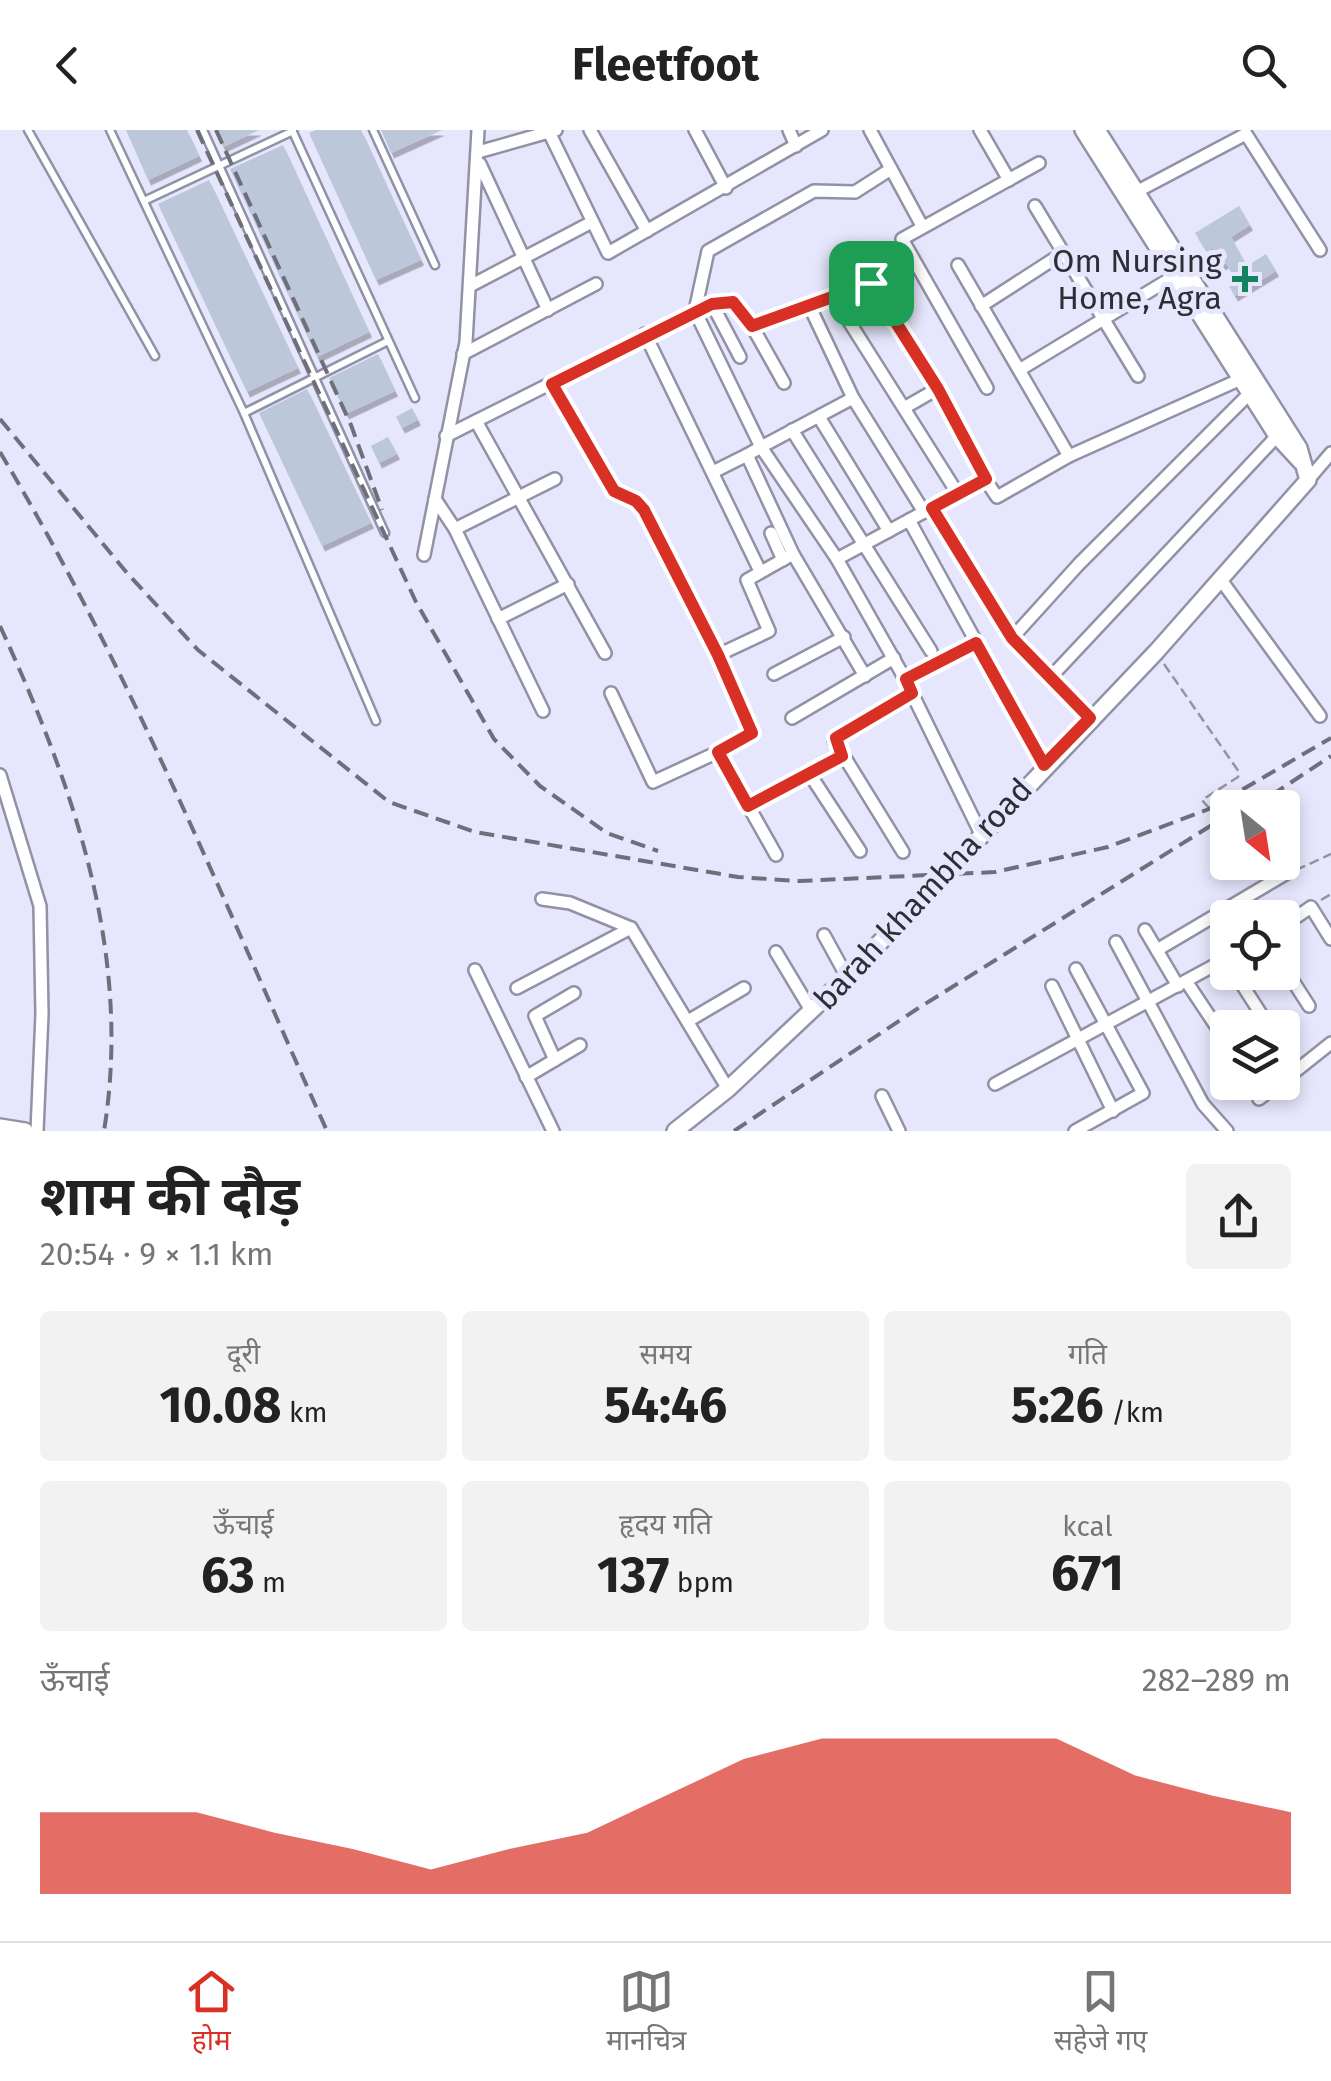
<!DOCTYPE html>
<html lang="hi">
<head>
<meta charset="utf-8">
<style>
  body { margin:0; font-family:"Fira Sans","Noto Sans Devanagari",sans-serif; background:#f2f2f2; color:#222; height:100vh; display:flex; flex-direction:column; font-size:38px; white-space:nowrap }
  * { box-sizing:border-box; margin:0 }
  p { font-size:32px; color:#767676 }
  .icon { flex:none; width:55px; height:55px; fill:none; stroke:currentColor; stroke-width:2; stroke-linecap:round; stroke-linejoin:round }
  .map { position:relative; height:1001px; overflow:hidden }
  .drawer { display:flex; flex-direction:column; background:#fff; flex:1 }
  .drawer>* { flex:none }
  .needle { width:65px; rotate:150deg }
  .fabs { position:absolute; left:1210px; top:660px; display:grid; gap:20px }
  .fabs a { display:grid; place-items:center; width:90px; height:90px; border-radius:10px; background:#fff; box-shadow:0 5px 15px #0003; font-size:50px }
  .pin { position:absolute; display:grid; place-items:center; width:85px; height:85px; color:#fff; margin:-42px; border-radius:20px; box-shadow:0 5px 15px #0006 }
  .round { display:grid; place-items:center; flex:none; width:105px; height:105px; border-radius:10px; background:#f2f2f2 }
  .headline { display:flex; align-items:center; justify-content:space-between; height:170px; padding:0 40px }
  h1 { font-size:55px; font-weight:700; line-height:75px }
  .metrics { display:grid; grid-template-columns:repeat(3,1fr); gap:15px; height:170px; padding:10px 40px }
  .metrics div { display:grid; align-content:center; border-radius:10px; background:#f2f2f2; text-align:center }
  .metrics b { font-size:50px; font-weight:700 }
  .metrics small { font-size:28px; font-weight:400 }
  .metrics p { font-size:28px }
  .chart { height:280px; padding:20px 40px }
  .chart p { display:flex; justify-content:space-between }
  .chart svg { width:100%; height:180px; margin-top:10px; fill:#d93025; opacity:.7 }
  header { display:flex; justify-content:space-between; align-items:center; height:130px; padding:0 40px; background:#fff; font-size:45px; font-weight:700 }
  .tabs { display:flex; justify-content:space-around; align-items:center; height:140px; border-top:2px solid #e0e0e0; background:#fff; font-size:28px; color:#767676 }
  .tabs a { display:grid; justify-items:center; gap:5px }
  .tabs .active { color:#d93025 }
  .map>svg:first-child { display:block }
  .building { fill:#bcc7d9; filter:url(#shadow) }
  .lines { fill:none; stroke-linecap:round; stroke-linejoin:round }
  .lane-casing { stroke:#9192a5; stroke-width:11 }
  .street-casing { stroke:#9192a5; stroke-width:16 }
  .secondary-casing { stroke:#9192a5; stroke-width:20 }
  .path { stroke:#9394a3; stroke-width:2.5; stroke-dasharray:10 5; stroke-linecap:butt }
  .lane { stroke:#fff; stroke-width:6 }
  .street { stroke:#fff; stroke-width:11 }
  .secondary { stroke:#fff; stroke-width:15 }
  .rail { stroke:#6e6f7b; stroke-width:4; stroke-dasharray:15 8; stroke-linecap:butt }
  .route-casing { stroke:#fff; stroke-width:20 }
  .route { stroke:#d93025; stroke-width:12 }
  .poi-dot { fill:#14825e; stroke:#e6e7fc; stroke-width:4 }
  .labels { text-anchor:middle; stroke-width:10; stroke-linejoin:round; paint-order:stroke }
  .poi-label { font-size:32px; fill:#2e2e36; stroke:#e6e7fc; text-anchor:end }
  .street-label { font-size:32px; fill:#2e2e36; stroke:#e6e7fc }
</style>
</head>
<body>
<header><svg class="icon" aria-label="back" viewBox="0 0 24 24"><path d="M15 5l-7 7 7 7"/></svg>Fleetfoot<svg class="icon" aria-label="search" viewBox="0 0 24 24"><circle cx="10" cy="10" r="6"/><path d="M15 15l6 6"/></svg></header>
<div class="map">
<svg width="1331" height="1001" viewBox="0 0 1331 1001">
  <defs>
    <filter id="shadow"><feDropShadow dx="3" dy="5.5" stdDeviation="0" flood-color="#0004"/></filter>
  </defs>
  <rect width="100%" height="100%" fill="#e6e7fc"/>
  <g class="building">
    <path d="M126 0H187L199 26 148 50Z"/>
    <path d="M215 0H259L223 17Z"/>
    <path d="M316 0H361L421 130 376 150 309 3Z"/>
    <path d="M381 0H442L391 23Z"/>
    <path d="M283 15 369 202 317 227 230 39Z"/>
    <path d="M209 50 298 238 247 262 158 74Z"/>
    <path d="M1239 76 1250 95 1231 107 1247 136 1266 124 1276 141 1235 166 1229 156 1237 151 1226 133 1222 135 1213 118 1207 122 1195 103Z"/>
    <path d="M378 224 395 261 346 284 329 248Z"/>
    <path d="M307 259 371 393 322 416 259 283Z"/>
    <path d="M412 278 418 290 402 298 396 287Z"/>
    <path d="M388 307 397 324 379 333 371 316Z"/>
  </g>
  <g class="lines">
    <defs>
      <g id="lane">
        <path d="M28 0 155 226"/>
        <path d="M110 0 244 283 376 591"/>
        <path d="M203 0 385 403"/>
        <path d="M292 0 415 268"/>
        <path d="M373 0 435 135"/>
        <path d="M144 71 293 1"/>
        <path d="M244 283 388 211"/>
      </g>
      <g id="street">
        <path d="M590 0 647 101"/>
        <path d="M695 0 726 58"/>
        <path d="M789 0 796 16"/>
        <path d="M870 0 922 96"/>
        <path d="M980 0 1009 50"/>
        <path d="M549 2 608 123 822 0"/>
        <path d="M478 22 556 0"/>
        <path d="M480 34 548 180"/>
        <path d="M1136 62 1246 4 1320 120"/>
        <path d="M1035 76 1138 246"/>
        <path d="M958 135 1069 326"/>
        <path d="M871 153 937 259"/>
        <path d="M470 156 592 92"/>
        <path d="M833 166 958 364"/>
        <path d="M712 174 740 227"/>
        <path d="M809 175 853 268 924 382"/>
        <path d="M981 176 1060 125"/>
        <path d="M695 181 708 121 814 61 855 62 891 39"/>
        <path d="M695 181 731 170 752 196"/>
        <path d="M645 204 760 441"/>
        <path d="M463 224 596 154"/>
        <path d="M1021 239 1173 147"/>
        <path d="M784 253 752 196 871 153 910 129"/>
        <path d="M552 254 614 361 636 371 644 380 718 525 752 603 718 622"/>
        <path d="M987 258 902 109 1039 33"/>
        <path d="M819 287 889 401"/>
        <path d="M476 291 605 523"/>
        <path d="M792 300 931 521"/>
        <path d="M446 306 695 181 761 317 853 268"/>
        <path d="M747 325 761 317 837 429 905 549"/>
        <path d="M713 342 747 325 793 424"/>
        <path d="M985 349 997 367 1069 326 1241 249"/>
        <path d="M1308 350 1331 323"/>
        <path d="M435 369 455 399 543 581"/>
        <path d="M932 378 1012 508 1090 589"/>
        <path d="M909 390 1044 635"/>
        <path d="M455 399 555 349"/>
        <path d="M771 403 783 430"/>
        <path d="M424 425 466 212 478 0"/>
        <path d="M837 429 985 349 937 259 904 278"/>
        <path d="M1221 450 1320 586"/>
        <path d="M498 489 568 454"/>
        <path d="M1012 508 1079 434 1250 263"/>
        <path d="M976 513 905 549 981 704"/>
        <path d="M718 525 769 501 747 450 793 424 865 546"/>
        <path d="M774 544 844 507"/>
        <path d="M1049 549 1277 306"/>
        <path d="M611 563 653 652 718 622 776 725"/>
        <path d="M792 588 894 528"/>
        <path d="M809 643 860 721"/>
        <path d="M0 645 40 776 42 884 37 1001"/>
        <path d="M748 676 842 626"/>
        <path d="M903 722 834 610 912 563"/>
        <path d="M542 769 570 773 631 798 728 959"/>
        <path d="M1282 797 1311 777 1331 809"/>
        <path d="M1145 800 1178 856"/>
        <path d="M824 805 847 847"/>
        <path d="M1116 812 1203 974 1227 1001"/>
        <path d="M1157 820 1287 743"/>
        <path d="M776 822 812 882"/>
        <path d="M1282 834 1309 876"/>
        <path d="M475 840 553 1001"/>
        <path d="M1234 842 1270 898"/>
        <path d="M1186 851 1228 914"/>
        <path d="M1052 856 1113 981"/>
        <path d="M517 858 631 798"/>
        <path d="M688 891 744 858"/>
        <path d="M555 930 535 886 574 863"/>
        <path d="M526 947 580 915"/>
        <path d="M1282 952 1331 913"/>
        <path d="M995 954 1228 828"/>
        <path d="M882 966 899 1001"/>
        <path d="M1259 969 1281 952"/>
        <path d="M1075 1001 1143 963 1076 839"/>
      </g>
      <g id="secondary">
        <path d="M1083 0 1277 306 1301 332"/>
        <path d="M0 997 25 1001"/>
        <path d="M675 1001 728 959 847 847 1156 522 1308 350 1299 318 1097 0"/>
      </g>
    </defs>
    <use href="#lane" class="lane-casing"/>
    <use href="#street" class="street-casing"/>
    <use href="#secondary" class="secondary-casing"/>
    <g class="path">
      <path d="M1164 534 1239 642 1238 647 1202 670 1228 700"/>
      <path d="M1296 740 1331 724"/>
      <path d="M1321 770 1331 764"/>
    </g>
    <use href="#lane" class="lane"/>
    <use href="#street" class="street"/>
    <use href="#secondary" class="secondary"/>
    <g class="rail">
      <path d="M197 0 416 472 494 609 540 656 607 703 658 721"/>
      <path d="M216 0 351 295 382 380"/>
      <path d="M0 289 127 443 198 520 389 672 475 702 738 747 799 751 995 742 1108 717 1209 679 1331 608"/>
      <path d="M0 322C129 538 224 772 327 1001"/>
      <path d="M0 496C73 655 133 823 104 1001"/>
      <path d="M1252 678 1331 626"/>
      <path d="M734 1001 917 879 1228 685"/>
    </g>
  </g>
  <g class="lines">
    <defs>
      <path id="route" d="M871 153 938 259 986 349 932 378 1012 508 1090 588 1044 635 976 513 906 549 912 563 836 608 842 626 748 676 718 622 752 603 718 525 644 380 636 371 614 361 552 254 712 174 733 172 752 196Z"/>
    </defs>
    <use href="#route" class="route-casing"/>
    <use href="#route" class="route"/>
  </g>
  <path class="poi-dot" d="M1240 134h10v10h10v10h-10v10h-10v-10h-10v-10h10z"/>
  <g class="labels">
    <g class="poi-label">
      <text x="1222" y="142">Om Nursing<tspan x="1222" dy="37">Home, Agra</tspan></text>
    </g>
    <g class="street-label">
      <text transform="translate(923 764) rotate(-47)" y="11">barah khambha road</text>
    </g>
  </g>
</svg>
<div class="fabs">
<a><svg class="needle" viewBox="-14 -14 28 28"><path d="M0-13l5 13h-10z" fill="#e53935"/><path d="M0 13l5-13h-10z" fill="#767676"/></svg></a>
<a><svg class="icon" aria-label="locate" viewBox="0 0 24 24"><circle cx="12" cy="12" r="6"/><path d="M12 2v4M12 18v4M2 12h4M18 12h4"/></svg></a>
<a><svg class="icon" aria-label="layers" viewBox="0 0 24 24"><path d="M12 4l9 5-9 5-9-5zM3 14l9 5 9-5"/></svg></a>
</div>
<div class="pin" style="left:871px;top:153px;background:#1e9e55"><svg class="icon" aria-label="arrive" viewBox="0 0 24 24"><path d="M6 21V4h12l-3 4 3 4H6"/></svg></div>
</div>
<section class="drawer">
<div class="headline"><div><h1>शाम की दौड़</h1><p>20:54 · 9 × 1.1 km</p></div><a class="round"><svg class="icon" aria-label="share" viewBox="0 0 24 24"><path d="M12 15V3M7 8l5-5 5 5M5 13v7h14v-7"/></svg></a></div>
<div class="metrics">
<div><p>दूरी</p><b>10.08<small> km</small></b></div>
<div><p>समय</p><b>54:46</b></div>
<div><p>गति</p><b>5:26<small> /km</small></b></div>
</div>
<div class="metrics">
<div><p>ऊँचाई</p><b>63<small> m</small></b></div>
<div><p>हृदय गति</p><b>137<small> bpm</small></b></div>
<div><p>kcal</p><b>671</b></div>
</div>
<div class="chart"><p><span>ऊँचाई</span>282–289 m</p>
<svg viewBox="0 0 160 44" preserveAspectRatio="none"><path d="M0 44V24L10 24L20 24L30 29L40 33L50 38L60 33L70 29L80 20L90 11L100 6L110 6L120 6L130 6L140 15L150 20L160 24V44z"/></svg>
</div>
</section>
<nav class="tabs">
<a class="active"><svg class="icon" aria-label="home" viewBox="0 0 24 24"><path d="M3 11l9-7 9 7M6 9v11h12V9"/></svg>होम</a>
<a><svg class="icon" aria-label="map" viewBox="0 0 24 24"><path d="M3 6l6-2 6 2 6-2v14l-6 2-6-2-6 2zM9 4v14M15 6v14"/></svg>मानचित्र</a>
<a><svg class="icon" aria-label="saved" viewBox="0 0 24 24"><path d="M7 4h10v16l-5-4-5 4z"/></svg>सहेजे गए</a>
</nav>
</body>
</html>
